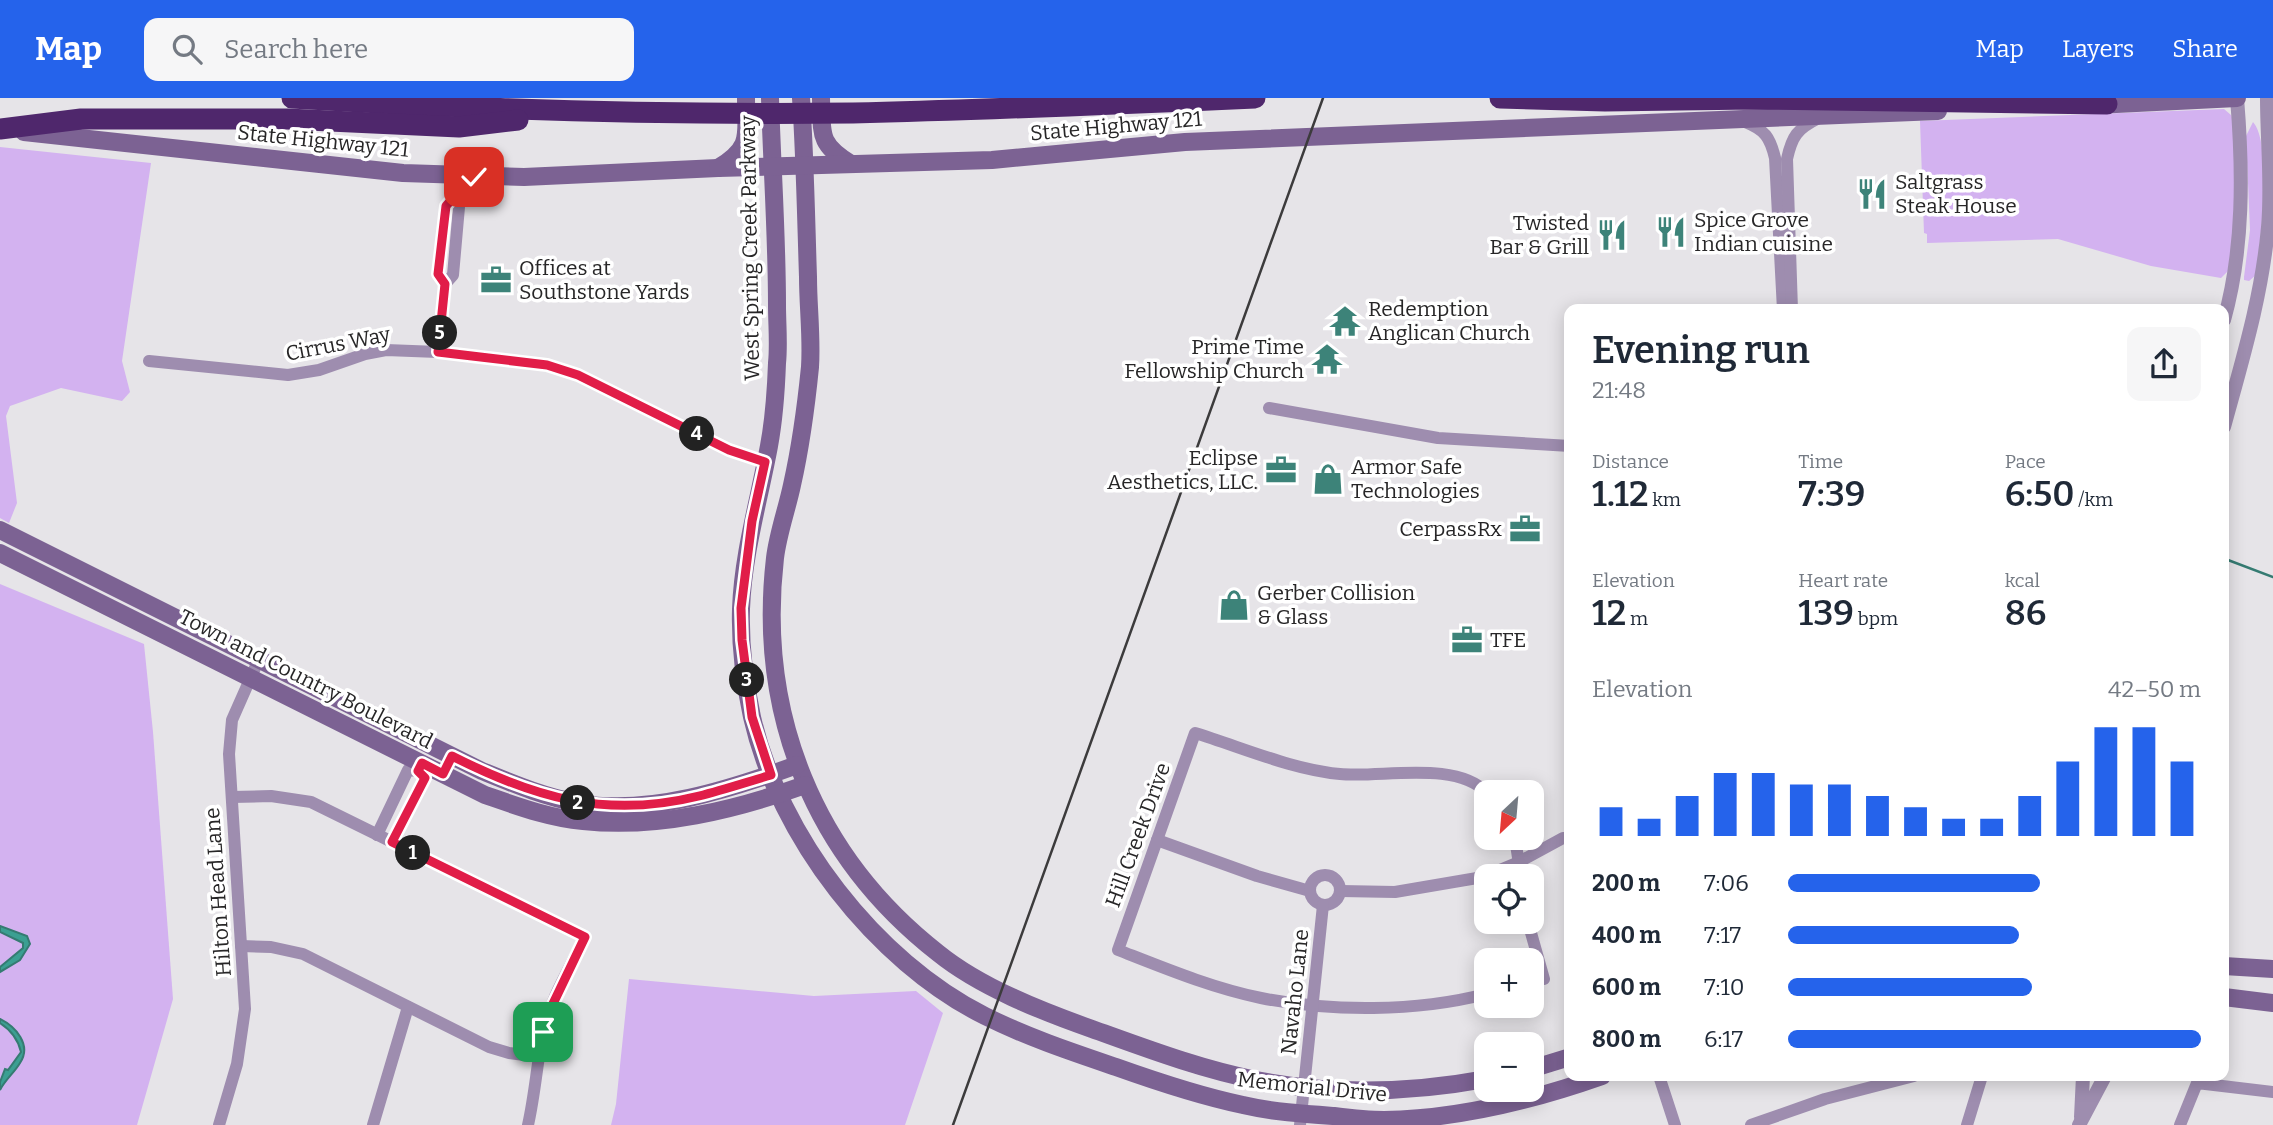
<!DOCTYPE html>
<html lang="en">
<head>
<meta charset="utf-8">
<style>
  body { margin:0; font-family:Bitter,serif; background:#f6f6f7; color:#1f2937; height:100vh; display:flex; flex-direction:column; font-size:26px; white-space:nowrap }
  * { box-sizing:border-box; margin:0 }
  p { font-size:23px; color:#747a83 }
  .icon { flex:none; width:38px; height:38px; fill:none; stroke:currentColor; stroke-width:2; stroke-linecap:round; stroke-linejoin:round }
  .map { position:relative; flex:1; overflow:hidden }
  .side { position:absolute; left:1564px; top:206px; width:665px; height:777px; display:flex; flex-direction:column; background:#fff; border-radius:14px; box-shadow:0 4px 18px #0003 }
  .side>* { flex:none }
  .needle { width:46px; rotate:206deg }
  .controls { position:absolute; left:1474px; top:682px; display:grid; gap:14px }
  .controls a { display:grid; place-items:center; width:70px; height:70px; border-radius:14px; background:#fff; box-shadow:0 4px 18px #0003; font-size:35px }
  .pin { position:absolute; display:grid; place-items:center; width:60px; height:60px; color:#fff; margin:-30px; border-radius:14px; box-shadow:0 4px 10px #0006 }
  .km { position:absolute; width:35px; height:35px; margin:-18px; border-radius:50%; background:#222; color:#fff; font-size:19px; line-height:35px; text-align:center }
  .round { display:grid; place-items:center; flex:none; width:74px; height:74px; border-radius:14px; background:#f6f6f7 }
  .overview { display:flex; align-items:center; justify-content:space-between; height:119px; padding:0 28px }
  h1 { font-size:38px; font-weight:600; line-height:52px }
  .metrics { display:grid; grid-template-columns:repeat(3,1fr); gap:10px; height:119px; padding:7px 28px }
  .metrics div { display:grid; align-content:center }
  .metrics b { font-size:35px; font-weight:600 }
  .metrics small { font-size:19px; font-weight:400 }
  .metrics p { font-size:19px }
  .chart { height:196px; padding:14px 28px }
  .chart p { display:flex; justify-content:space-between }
  .chart svg { width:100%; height:126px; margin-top:7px; stroke:#2563eb; stroke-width:6 }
  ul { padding:0 28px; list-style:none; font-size:23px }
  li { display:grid; grid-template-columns:112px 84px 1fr; align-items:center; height:52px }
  li i { height:18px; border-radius:9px; background:#2563eb }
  header { display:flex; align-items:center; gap:42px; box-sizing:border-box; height:98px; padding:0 35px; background:#2563eb; color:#fff }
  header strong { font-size:33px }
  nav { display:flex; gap:38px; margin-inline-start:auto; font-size:24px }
  .search { width:490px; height:63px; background:#f6f6f7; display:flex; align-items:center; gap:18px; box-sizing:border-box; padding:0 24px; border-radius:14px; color:#747a83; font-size:26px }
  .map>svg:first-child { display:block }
  .green { fill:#d3b2f0 }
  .water { fill:#3b9f92; stroke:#357b72; stroke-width:2 }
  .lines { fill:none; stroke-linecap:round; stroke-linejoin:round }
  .stream { stroke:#357b72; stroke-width:2.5 }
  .minor { stroke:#9e8daf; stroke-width:12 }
  .tertiary { stroke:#9e8daf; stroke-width:14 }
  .secondary { stroke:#7c6293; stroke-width:18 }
  .motorway { stroke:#4f276c; stroke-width:21 }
  .rail { stroke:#3c3b3c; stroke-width:2.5 }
  .route-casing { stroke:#fff; stroke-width:14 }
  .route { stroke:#e11d48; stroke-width:9 }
  .labels { text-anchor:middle; stroke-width:7; stroke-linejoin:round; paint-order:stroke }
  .street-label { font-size:21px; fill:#272627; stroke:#fff }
  .poi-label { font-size:21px; fill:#272627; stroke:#fff; text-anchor:start }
</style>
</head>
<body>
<header>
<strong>Map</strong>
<div class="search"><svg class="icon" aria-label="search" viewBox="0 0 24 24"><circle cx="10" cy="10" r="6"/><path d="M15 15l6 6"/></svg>Search here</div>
<nav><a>Map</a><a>Layers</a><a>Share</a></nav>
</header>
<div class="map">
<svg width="2273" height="1027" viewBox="0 0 2273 1027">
  <rect width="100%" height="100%" fill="#e6e4e8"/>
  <g class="green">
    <path d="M2224 11 2231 17 2233 22 2236 87 2233 141 2228 173 2221 180 2151 168 2058 141 1927 145V136L1924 135 1920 23Z"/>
    <path d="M2253 24C2273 47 2260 145 2256 177L2249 183 2244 182V179L2250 132 2246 38Z"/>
    <path d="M0 49 151 65 122 263 130 294 122 303 61 290 10 308 6 318 17 405 9 425 0 420Z"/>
    <path d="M0 486 144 546 153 634 173 901 137 1027H0Z"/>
    <path d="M629 881 814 898 916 893 943 915 905 1027H611L616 1006Z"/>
  </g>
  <g class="water">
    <path d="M0 828 27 838 30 846 20 862 0 874V869L23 850V845L0 834Z"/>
    <path d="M0 921C16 929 32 947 20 965 14 975 5 982 0 992V984L5 971 8 972 21 954C18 941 11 932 0 925Z"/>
  </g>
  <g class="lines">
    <path class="stream" d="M2228 462 2273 479"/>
    <g class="minor">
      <path d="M1745 24C1765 32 1770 39 1775 60L1783 212"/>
      <path d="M445 186 438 176 446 108 453 100 454 78"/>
      <path d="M1792 212 1787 61C1792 38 1797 31 1819 20"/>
      <path d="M438 254 445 186 453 177 459 109 453 100"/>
      <path d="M149 263 288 277 319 272 365 256 386 252 438 254 546 267 578 277 729 352 765 364"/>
      <path d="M1269 310 1438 340 1570 348"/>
      <path d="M232 699 271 698 311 704 585 839C571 868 549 903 543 935 537 965 535 996 528 1027"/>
      <path d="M377 737 408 672 418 673 425 680 392 744"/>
      <path d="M1515 740 1521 779"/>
      <path d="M1157 742 1257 778 1310 793"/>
      <circle cx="1325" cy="792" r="15"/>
      <path d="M1341 793 1395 794 1483 779 1519 764 1563 740H1570"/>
      <path d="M1528 824 1544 881 1531 884"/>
      <path d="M241 848 271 849 303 856 489 949 509 955 540 959"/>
      <path d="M1486 896C1416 914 1331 914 1261 900 1212 890 1164 870 1118 852L1195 635C1241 649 1293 672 1340 676 1382 680 1456 662 1487 695"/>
      <path d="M1659 978 1675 1027"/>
      <path d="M219 1027 237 966 245 911 229 656 232 622 259 561"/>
      <path d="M373 1027 408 909"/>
      <path d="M1300 1027 1323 807"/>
      <path d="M1751 1027 1825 1001 1914 978"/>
      <path d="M1967 1027 1982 978"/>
      <path d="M2180 1027 2197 985 2273 994"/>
    </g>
    <g class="tertiary">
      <path d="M2224 222C2244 151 2243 73 2237 0"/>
      <path d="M2224 329C2242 263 2262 198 2268 129 2272 87 2267 43 2267 0"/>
      <path d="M2081 1019 2083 978"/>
      <path d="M2079 1027 2105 978"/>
    </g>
    <g class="secondary">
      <path d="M770 0C772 69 777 138 777 207 777 227 779 246 777 265 776 293 774 321 769 348 759 402 743 456 741 511 740 544 745 586 752 619 779 738 875 863 985 918 1027 939 1072 954 1116 969 1158 984 1200 998 1243 1007 1273 1014 1304 1016 1334 1018 1350 1020 1367 1022 1384 1022 1459 1021 1531 1003 1602 978"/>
      <path d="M801 0C805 60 806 119 808 179 808 209 812 239 810 269 806 309 801 347 792 387 787 411 778 435 775 460 757 616 814 758 938 855 980 889 1041 913 1092 931 1145 950 1200 971 1256 982 1332 997 1410 995 1486 981"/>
      <path d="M821 0C822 36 818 46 851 66"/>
      <path d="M2096 7 2237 0"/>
      <path d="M24 34 403 75 524 79 718 70 992 62 1185 44 1938 13"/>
      <path d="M718 70C753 49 746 37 746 0"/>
      <path d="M0 432 482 673C514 686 545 699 578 705 649 718 731 691 797 667"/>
      <path d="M0 455 485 697C517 708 549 720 583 723 658 731 735 712 805 687"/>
      <path d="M2224 868 2273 871"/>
      <path d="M2224 899 2273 905"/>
      <path d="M1531 971 1570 959"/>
    </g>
    <g class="motorway">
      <path d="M292 0C478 12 666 17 853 15 987 12 1121 6 1255 0"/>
      <path d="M1500 0 1605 3 1754 1 2107 6"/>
      <path d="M0 31 81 21H287L459 29 518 22"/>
    </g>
    <path class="rail" d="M953 1027 1323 0"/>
  </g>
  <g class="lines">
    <defs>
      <path id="route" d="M474 79 454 78 453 100 446 108 438 176 445 186 438 254 547 267 578 277 729 352 765 364 752 423 741 510 742 542 752 619 771 677C747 684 723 692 699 698 606 721 535 700 452 658L443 676 422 665 418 673 425 680 392 744 585 839 550 912 543 934"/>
    </defs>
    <use href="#route" class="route-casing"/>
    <use href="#route" class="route"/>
  </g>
  <defs>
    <symbol id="restaurant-bare" viewBox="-9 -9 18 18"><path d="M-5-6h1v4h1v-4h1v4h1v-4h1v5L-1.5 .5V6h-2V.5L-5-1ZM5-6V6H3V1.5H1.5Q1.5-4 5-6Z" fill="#3d8379" stroke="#fff" stroke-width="2.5" paint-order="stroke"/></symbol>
    <symbol id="office-bare" viewBox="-9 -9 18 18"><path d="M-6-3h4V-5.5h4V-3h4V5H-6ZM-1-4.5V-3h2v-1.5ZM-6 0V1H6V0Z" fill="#3d8379" stroke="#fff" stroke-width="2.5" paint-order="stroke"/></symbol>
    <symbol id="temple-bare" viewBox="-9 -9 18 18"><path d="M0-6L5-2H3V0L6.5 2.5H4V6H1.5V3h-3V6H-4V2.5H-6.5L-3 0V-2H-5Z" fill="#3d8379" stroke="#fff" stroke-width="2.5" paint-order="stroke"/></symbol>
    <symbol id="shop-bare" viewBox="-9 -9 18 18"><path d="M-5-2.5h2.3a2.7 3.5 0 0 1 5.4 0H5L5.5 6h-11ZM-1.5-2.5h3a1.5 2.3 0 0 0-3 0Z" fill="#3d8379" stroke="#fff" stroke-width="2.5" paint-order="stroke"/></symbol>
  </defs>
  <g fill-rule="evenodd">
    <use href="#restaurant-bare" x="1850" y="74" width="44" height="44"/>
    <use href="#restaurant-bare" x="1649" y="112" width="44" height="44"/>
    <use href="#restaurant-bare" x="1590" y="115" width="44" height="44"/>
    <use href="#office-bare" x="474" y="160" width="44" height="44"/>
    <use href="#temple-bare" x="1323" y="201" width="44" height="44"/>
    <use href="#temple-bare" x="1305" y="239" width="44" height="44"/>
    <use href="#office-bare" x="1259" y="350" width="44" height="44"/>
    <use href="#shop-bare" x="1306" y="359" width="44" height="44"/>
    <use href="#office-bare" x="1503" y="409" width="44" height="44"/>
    <use href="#shop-bare" x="1212" y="485" width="44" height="44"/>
    <use href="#office-bare" x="1445" y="520" width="44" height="44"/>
  </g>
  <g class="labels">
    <g class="street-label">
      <text transform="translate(1116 28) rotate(-5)" y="7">State Highway 121</text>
      <text transform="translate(323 43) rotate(6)" y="7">State Highway 121</text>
      <text transform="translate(750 150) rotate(-91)" y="7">West Spring Creek Parkway</text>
      <text transform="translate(338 246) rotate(-11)" y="7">Cirrus Way</text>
      <text transform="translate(306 581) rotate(27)" y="7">Town and Country Boulevard</text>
      <text transform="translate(1138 737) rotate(-70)" y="7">Hill Creek Drive</text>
      <text transform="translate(218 794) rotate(-94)" y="7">Hilton Head Lane</text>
      <text transform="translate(1295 894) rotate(-84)" y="7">Navaho Lane</text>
      <text transform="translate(1312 989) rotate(6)" y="7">Memorial Drive</text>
    </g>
    <g class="poi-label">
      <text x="1895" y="91">Saltgrass<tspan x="1895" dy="24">Steak House</tspan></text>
      <text x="1694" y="129">Spice Grove<tspan x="1694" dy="24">Indian cuisine</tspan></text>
      <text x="1589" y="132" text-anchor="end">Twisted<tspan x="1589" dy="24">Bar &amp; Grill</tspan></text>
      <text x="519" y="177">Offices at<tspan x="519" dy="24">Southstone Yards</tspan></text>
      <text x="1368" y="218">Redemption<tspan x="1368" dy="24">Anglican Church</tspan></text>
      <text x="1304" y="256" text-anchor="end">Prime Time<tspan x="1304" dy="24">Fellowship Church</tspan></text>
      <text x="1258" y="367" text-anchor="end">Eclipse<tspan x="1258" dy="24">Aesthetics, LLC.</tspan></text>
      <text x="1351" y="376">Armor Safe<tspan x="1351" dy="24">Technologies</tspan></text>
      <text x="1502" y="438" text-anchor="end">CerpassRx</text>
      <text x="1257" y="502">Gerber Collision<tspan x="1257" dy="24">&amp; Glass</tspan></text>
      <text x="1490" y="549">TFE</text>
    </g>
  </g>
</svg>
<div class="controls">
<a><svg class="needle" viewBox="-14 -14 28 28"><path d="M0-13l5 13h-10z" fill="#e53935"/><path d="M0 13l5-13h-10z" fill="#747a83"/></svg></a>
<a><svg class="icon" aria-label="locate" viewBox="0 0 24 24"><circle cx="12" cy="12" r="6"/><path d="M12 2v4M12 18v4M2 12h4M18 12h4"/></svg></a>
<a>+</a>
<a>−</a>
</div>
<div class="pin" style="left:543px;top:934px;background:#1e9e55"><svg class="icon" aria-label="arrive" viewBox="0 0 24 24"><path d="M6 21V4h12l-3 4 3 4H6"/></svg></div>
<div class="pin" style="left:474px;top:79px;background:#d93025"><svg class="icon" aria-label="check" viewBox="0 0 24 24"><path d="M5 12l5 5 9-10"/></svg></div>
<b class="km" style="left:413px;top:755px">1</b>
<b class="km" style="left:578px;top:705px">2</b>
<b class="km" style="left:747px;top:582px">3</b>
<b class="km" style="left:697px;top:336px">4</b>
<b class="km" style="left:440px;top:235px">5</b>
<section class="side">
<div class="overview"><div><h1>Evening run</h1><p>21:48</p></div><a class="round"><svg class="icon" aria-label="share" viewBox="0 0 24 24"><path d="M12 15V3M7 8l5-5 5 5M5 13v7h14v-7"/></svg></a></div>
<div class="metrics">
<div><p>Distance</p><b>1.12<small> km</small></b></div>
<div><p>Time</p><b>7:39</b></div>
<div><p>Pace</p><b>6:50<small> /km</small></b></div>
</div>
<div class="metrics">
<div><p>Elevation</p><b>12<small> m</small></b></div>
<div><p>Heart rate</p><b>139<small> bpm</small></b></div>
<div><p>kcal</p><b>86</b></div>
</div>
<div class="chart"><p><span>Elevation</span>42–50 m</p>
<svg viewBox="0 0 160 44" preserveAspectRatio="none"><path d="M5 44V34M15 44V38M25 44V30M35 44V22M45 44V22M55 44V26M65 44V26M75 44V30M85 44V34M95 44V38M105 44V38M115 44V30M125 44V18M135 44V6M145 44V6M155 44V18"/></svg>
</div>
<ul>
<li><b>200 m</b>7:06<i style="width:61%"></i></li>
<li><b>400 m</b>7:17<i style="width:56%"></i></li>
<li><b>600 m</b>7:10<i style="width:59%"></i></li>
<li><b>800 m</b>6:17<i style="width:100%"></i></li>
</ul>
</section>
</div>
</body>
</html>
